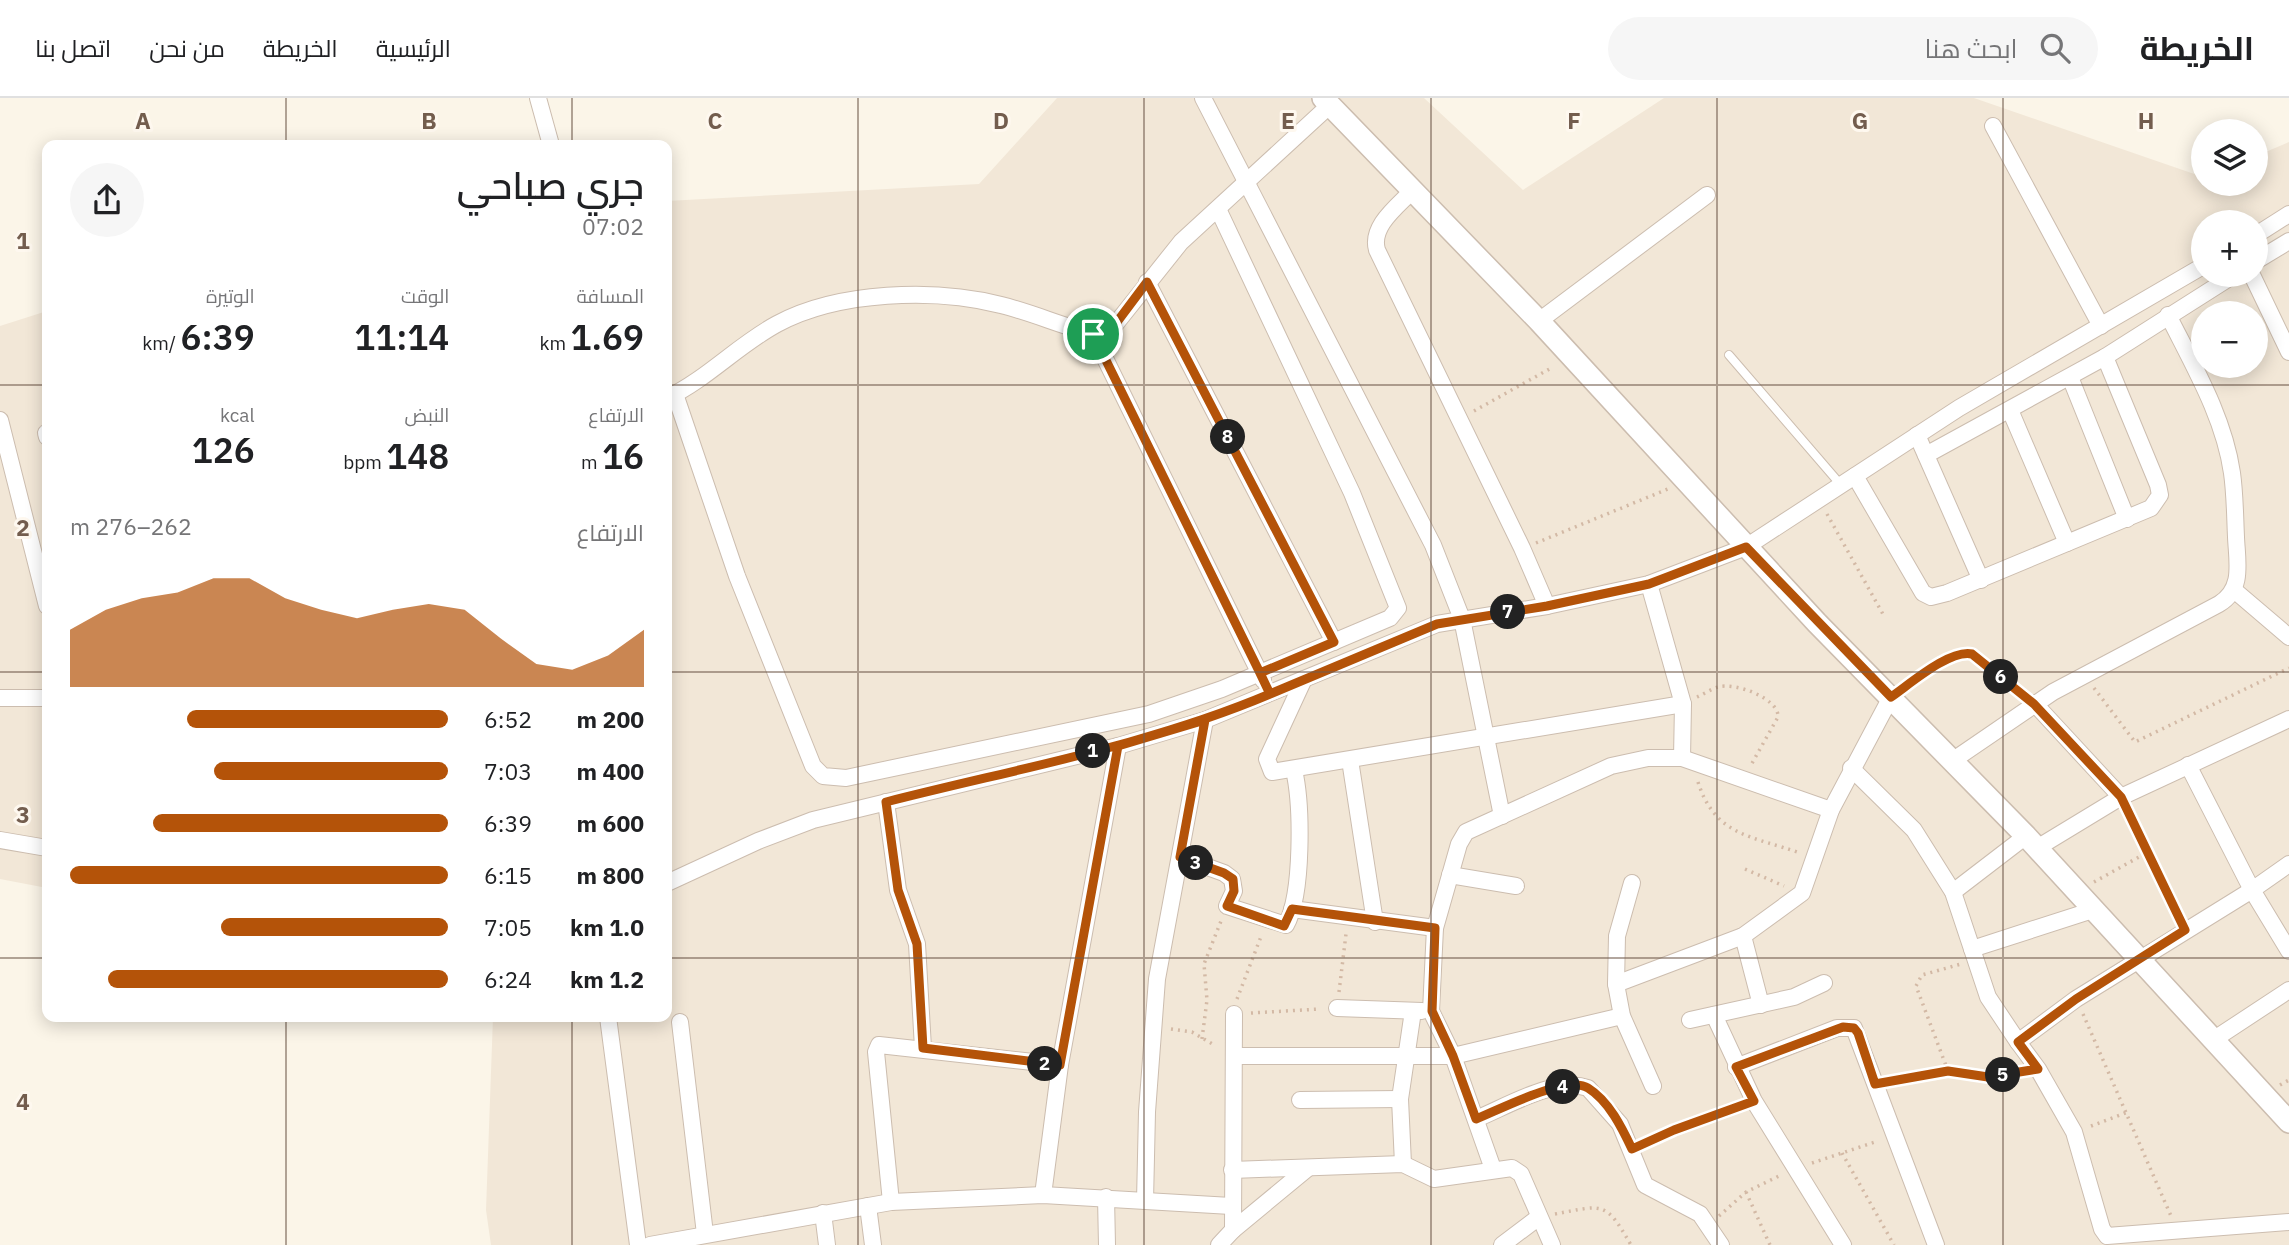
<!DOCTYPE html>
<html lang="ar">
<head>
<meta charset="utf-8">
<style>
  body { margin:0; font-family:"IBM Plex Sans",Cairo,sans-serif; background:#f6f6f6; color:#202124; direction:rtl; height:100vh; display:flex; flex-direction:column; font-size:26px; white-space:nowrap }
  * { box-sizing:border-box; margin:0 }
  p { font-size:23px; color:#757577 }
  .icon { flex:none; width:38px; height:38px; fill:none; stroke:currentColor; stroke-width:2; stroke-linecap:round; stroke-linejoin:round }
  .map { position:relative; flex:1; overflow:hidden; direction:ltr }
  .details { position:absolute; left:42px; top:42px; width:630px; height:882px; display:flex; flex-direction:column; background:#fff; border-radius:14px; box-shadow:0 4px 18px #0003; direction:rtl }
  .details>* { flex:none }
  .buttons { position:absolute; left:2191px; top:21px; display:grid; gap:14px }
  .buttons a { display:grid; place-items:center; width:77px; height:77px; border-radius:50%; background:#fff; box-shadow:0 4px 18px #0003; font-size:35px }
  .pin { position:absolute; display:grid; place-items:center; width:60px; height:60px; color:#fff; margin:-30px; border:4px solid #fff; border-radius:50%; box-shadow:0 2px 7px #0007 }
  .km { position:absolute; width:35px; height:35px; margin:-18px; border-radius:50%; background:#222; color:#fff; font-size:19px; line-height:35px; text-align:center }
  .round { display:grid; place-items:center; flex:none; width:74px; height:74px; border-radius:37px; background:#f6f6f6 }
  .head { display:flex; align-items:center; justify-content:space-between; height:119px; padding:0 28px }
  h1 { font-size:38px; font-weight:600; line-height:52px }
  .metrics { display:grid; grid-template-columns:repeat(3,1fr); gap:10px; height:119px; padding:7px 28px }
  .metrics div { display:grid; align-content:center }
  .metrics b { font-size:35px; font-weight:600 }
  .metrics small { font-size:19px; font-weight:400 }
  .metrics p { font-size:19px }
  .chart { height:196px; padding:14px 28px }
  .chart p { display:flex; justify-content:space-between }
  .chart svg { width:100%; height:126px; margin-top:7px; fill:#b45309; opacity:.7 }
  ul { padding:0 28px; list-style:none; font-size:23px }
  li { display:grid; grid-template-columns:112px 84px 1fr; align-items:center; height:52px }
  li i { height:18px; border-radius:9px; background:#b45309 }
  header { display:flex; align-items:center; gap:42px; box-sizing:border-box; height:98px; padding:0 35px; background:#fff; border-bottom:2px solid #e0e0e0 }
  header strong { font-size:33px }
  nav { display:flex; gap:38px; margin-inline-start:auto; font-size:24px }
  .search { width:490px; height:63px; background:#f6f6f6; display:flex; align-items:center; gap:18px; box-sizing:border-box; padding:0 24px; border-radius:38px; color:#757577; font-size:26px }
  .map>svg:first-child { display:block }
  .residential { fill:#f2e7d7; fill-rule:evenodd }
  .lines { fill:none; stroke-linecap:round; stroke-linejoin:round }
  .service-casing { stroke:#ccbdaf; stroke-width:10 }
  .minor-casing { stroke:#ccbdaf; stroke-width:18 }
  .tertiary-casing { stroke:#ccbdaf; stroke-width:24 }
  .path { stroke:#d3b9a5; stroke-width:3.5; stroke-dasharray:2 5; stroke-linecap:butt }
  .service { stroke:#fff; stroke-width:8 }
  .minor { stroke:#fff; stroke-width:16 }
  .tertiary { stroke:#fff; stroke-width:21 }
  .route-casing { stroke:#fff; stroke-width:14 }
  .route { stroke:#b45309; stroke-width:9 }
  .grid { fill:none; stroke:#735d4e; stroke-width:2; stroke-opacity:0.55 }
  .grid-label { font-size:23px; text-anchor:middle; font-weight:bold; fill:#735d4e; stroke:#fef8ef; stroke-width:6; stroke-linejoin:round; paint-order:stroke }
</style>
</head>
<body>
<header>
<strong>الخريطة</strong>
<div class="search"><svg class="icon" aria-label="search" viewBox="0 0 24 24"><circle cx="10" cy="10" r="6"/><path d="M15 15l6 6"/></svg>ابحث هنا</div>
<nav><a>الرئيسية</a><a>الخريطة</a><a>من نحن</a><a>اتصل بنا</a></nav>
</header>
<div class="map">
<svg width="2289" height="1147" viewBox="0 0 2289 1147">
  <rect width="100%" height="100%" fill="#fbf5e8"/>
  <g class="residential">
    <path d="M1057 0H1424L1523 92 1664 0H1974L2203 79V86H2256V58L2289 44V1147H491L486 1112 493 919H667V103L979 86ZM2203 124H2256V177H2203ZM2203 215H2256V268H2203Z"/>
    <path d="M47 213V790L0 781V228Z"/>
  </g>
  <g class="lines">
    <defs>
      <path id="service" d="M1729 257 1841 387"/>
      <g id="minor">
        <path d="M538 0 551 47"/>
        <path d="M1203 0 1433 447 1462 521 1502 718"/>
        <path d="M1993 28 2101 228"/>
        <path d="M1413 92C1398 108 1370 128 1377 152L1522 450 1547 508"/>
        <path d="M2256 137 2289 116"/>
        <path d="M2256 163 2289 143"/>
        <path d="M2252 177 2289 254"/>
        <path d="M1147 184 1334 544"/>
        <path d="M1539 223 1707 97"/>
        <path d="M1093 236 1263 582"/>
        <path d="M2070 279 2127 421"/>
        <path d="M675 296 737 478 813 668 823 678 846 680 1149 616 1222 591 1390 520 1398 510 1352 395 1218 111"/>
        <path d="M667 300C707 281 738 247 777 226 838 193 935 190 1001 207 1033 215 1062 228 1093 236L1114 228 1181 144 1330 7"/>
        <path d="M2010 312 2067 445"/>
        <path d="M0 322 47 508"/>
        <path d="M46 335 47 339"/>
        <path d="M1917 337 1981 482"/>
        <path d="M1926 357 2105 259 2234 177"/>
        <path d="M1855 378 1923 495 1931 499 1947 495 2151 410 2160 397 2158 387 2105 259"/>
        <path d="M1649 486 1683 606 1682 660"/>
        <path d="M2234 492 2289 539"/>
        <path d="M1304 581 1267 661 1272 674 1683 606"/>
        <path d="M0 600H47"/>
        <path d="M2034 605 2121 699"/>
        <path d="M1350 662 1375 824"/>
        <path d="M1952 663 2053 594 2219 506C2244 491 2237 464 2236 439 2235 418 2235 396 2232 375 2224 319 2193 267 2168 217"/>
        <path d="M2188 667 2252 792 2289 853"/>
        <path d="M1851 670 1914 732 1953 794 1988 899 2018 944"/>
        <path d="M886 704 898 792 917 846 923 950"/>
        <path d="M0 742 47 750"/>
        <path d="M2037 750 2121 699 2289 621"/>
        <path d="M1180 759 1224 775 1232 781 1234 793 1227 808 1286 827C1303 796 1302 707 1294 672"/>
        <path d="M2289 766 2252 792 2076 901 2018 944 2038 971 2074 1034 2102 1131 2107 1138 2289 1124"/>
        <path d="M1450 777 1516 788"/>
        <path d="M667 785 758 743 813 722 1118 648 1205 622 1437 526 1547 508 1649 486 1746 449 1959 310 2203 168"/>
        <path d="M1953 794 2026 738"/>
        <path d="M1292 811 1435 830"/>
        <path d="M1743 838 1761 907"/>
        <path d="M1972 851 2093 812"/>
        <path d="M1616 886 1617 838 1632 785"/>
        <path d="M1337 910 1422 913"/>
        <path d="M1714 917 1754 1003 1843 1147"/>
        <path d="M608 919 638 1147"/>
        <path d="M1690 922 1794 899 1824 885"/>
        <path d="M680 924 705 1136"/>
        <path d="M2213 942 2289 892"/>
        <path d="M1234 958H1453L1622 918"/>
        <path d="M1736 969 1837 930H1854L1936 1147"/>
        <path d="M1653 988 1622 918 1616 886 1743 838 1802 795 1831 712 1891 599"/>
        <path d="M1300 1002 1400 1001"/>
        <path d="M1476 1021C1508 1008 1554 979 1588 990L1620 1026 1645 1087 1700 1116 1721 1147"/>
        <path d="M1403 1066 1400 1001 1413 913"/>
        <path d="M1493 1071 1453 958 1431 913 1435 830 1459 746 1466 734 1611 668 1648 660H1682L1831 712"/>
        <path d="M1232 1072 1403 1066 1434 1081 1512 1070 1521 1076 1552 1147"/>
        <path d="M1043 1097 1060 967 1118 648"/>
        <path d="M1106 1099 1107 1147"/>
        <path d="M1145 1103 1147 1014 1157 881 1205 622"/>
        <path d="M891 1104 876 954 879 947 1060 967"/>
        <path d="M868 1108 873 1147"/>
        <path d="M823 1115 827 1147"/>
        <path d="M1233 1132 1308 1070"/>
        <path d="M650 1147 891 1104 1043 1097 1231 1108"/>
        <path d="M1219 1147 1233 1132 1234 916"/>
        <path d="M1502 1147 1539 1119"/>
      </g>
      <path id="tertiary" d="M1323 0 1539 223 1817 525 2026 738 2289 1024"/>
    </defs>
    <use href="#service" class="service-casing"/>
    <use href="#minor" class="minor-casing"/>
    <use href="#tertiary" class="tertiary-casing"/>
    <g class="path">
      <path d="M1474 313 1553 269"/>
      <path d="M1827 416 1884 518"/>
      <path d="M1536 445 1668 391"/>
      <path d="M1906 589C1924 577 1950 551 1972 556L2021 595"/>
      <path d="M2094 590 2135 644 2289 570"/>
      <path d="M1697 599C1704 596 1711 591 1718 589 1734 584 1779 600 1778 619L1751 667"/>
      <path d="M1698 684C1715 738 1752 738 1800 755"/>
      <path d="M2128 713 2177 817"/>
      <path d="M1745 771 1784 788"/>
      <path d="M2094 784 2148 754"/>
      <path d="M1339 894 1346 836"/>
      <path d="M1237 901 1262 836"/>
      <path d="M1251 915 1320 911"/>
      <path d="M2083 916 2171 1118"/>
      <path d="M1171 931 1192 934 1216 948"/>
      <path d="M1202 941 1207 902 1204 866 1221 823"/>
      <path d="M1948 973 1916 888 1922 877 1961 866"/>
      <path d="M1890 983 1948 973 1988 980 2021 974"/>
      <path d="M2280 987 2289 982"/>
      <path d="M2091 1028 2128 1014"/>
      <path d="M1645 1045 1738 1008"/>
      <path d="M1842 1055 1894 1147"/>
      <path d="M1812 1065 1878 1043"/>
      <path d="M1746 1094 1770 1147"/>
      <path d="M1555 1116C1604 1107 1605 1102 1631 1147"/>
      <path d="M1719 1118 1746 1094 1779 1078"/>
    </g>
    <use href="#service" class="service"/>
    <use href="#minor" class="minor"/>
    <use href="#tertiary" class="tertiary"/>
  </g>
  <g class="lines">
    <defs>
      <path id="route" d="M1093 236 1260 575 1270 596C1147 648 1015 671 886 704L898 792 917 846 923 950 1060 967 1118 648 1205 622 1180 759 1224 775 1233 781 1234 793 1227 808 1284 828 1292 811 1435 830 1432 913 1453 958 1476 1021C1499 1012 1567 976 1588 990 1609 1003 1622 1030 1632 1051L1674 1032 1754 1003 1736 969 1843 929 1854 930 1858 935 1875 986 1948 973 1988 979 2038 971 2018 944 2076 901 2185 832 2121 699 2034 606 1972 556C1950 551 1910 586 1891 599L1746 449 1649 486 1547 508 1437 526 1270 596 1260 575 1334 544 1147 184 1114 228 1093 236"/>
    </defs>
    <use href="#route" class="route-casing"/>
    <use href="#route" class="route"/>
  </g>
  <path class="grid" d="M286 0V47M572 0V47M858 0V1147M1144 0V1147M1431 0V1147M1717 0V1147M2003 0V1147M0 287H47M667 287H2289M0 574H47M667 574H2289M0 860H47M667 860H2289M286 919V1147M572 919V1147"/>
  <g class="grid-label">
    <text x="143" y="31">A</text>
    <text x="429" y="31">B</text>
    <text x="715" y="31">C</text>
    <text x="1001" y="31">D</text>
    <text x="1288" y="31">E</text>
    <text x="1574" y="31">F</text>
    <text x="1860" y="31">G</text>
    <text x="2146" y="31">H</text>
    <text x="23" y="151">1</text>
    <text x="23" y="438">2</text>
    <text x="23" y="725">3</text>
    <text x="23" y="1012">4</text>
  </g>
</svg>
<div class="buttons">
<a><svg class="icon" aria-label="layers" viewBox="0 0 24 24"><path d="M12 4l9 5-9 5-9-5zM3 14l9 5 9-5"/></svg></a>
<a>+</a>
<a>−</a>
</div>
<div class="pin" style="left:1093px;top:236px;background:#1e9e55"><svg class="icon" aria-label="arrive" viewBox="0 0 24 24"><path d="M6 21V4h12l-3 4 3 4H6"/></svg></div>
<b class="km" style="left:1093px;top:653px">1</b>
<b class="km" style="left:1045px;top:966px">2</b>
<b class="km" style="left:1196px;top:765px">3</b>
<b class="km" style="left:1563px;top:989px">4</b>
<b class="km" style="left:2003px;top:977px">5</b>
<b class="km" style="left:2001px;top:579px">6</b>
<b class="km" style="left:1508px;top:514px">7</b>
<b class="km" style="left:1228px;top:339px">8</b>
<section class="details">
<div class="head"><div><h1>جري صباحي</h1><p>07:02</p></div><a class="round"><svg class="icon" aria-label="share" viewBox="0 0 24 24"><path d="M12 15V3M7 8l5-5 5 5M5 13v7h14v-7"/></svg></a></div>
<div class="metrics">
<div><p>المسافة</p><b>1.69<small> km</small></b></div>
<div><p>الوقت</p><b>11:14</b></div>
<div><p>الوتيرة</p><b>6:39<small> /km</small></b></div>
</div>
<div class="metrics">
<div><p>الارتفاع</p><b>16<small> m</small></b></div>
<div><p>النبض</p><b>148<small> bpm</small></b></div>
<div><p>kcal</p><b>126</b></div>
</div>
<div class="chart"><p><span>الارتفاع</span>262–276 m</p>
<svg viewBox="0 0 160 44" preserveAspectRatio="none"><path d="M0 44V24L10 17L20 13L30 11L40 6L50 6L60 13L70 17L80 20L90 17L100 15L110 17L120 27L130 36L140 38L150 33L160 24V44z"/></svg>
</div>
<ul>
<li><b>200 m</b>6:52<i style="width:69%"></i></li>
<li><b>400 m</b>7:03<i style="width:62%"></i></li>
<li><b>600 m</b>6:39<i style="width:78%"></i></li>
<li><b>800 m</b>6:15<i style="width:100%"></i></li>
<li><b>1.0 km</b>7:05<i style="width:60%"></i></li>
<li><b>1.2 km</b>6:24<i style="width:90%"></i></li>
</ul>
</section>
</div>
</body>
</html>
